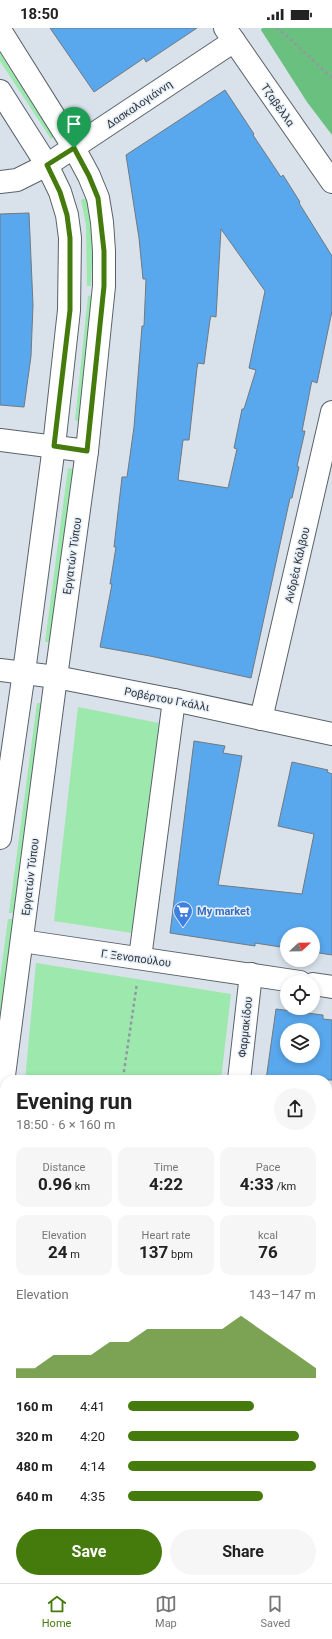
<!DOCTYPE html>
<html lang="en">
<head>
<meta charset="utf-8">
<style>
  body { margin:0; font-family:Roboto,sans-serif; background:#f6f6f6; color:#222; height:100vh; display:flex; flex-direction:column; font-size:15px; white-space:nowrap }
  * { box-sizing:border-box; margin:0 }
  p { font-size:13px; color:#767676 }
  .icon { flex:none; width:22px; height:22px; fill:none; stroke:currentColor; stroke-width:2; stroke-linecap:round; stroke-linejoin:round }
  .map { position:relative; flex:1; overflow:hidden }
  .panel { position:absolute; left:0px; top:1047px; width:332px; height:508px; display:flex; flex-direction:column; background:#fff; border-radius:16px 16px 0 0; box-shadow:0 2px 6px #0003 }
  .panel>* { flex:none }
  .needle { width:26px; rotate:68deg }
  .buttons { position:absolute; left:280px; top:899px; display:grid; gap:8px }
  .buttons a { display:grid; place-items:center; width:40px; height:40px; border-radius:50%; background:#fff; box-shadow:0 2px 6px #0003; font-size:20px }
  .pin { position:absolute; display:grid; place-items:center; width:34px; height:34px; color:#fff; margin:-41px -17px; border-radius:50% 50% 50% 0; rotate:-45deg; box-shadow:0 0 4px #0007 }
  .pin .icon { rotate:45deg }
  .round { display:grid; place-items:center; flex:none; width:42px; height:42px; border-radius:21px; background:#f6f6f6 }
  .overview { display:flex; align-items:center; justify-content:space-between; height:68px; padding:0 16px }
  h1 { font-size:22px; font-weight:700; line-height:30px }
  .figures { display:grid; grid-template-columns:repeat(3,1fr); gap:6px; height:68px; padding:4px 16px }
  .figures div { display:grid; align-content:center; border-radius:10px; background:#f6f6f6; text-align:center }
  .figures b { font-size:17px; font-weight:700 }
  .figures small { font-size:11px; font-weight:400 }
  .figures p { font-size:11px }
  .chart { height:112px; padding:8px 16px }
  .chart p { display:flex; justify-content:space-between }
  .chart svg { width:100%; height:72px; margin-top:4px; fill:#457b0d; opacity:.7 }
  .action { display:flex; gap:8px; margin-top:auto; padding:8px 16px }
  .action a { flex:1; height:46px; border-radius:24px; background:#457b0d; color:#fff; font-size:16px; font-weight:700; line-height:46px; text-align:center }
  .action a+a { background:#f6f6f6; color:#222 }
  ul { padding:0 16px; list-style:none; font-size:13px }
  li { display:grid; grid-template-columns:64px 48px 1fr; align-items:center; height:30px }
  li i { height:10px; border-radius:5px; background:#457b0d }
  .status { display:flex; justify-content:space-between; align-items:center; height:28px; padding:0 20px; background:#fff; direction:ltr }
  .status svg { height:11px; fill:currentColor }
  .tabs { display:flex; justify-content:space-around; align-items:center; height:56px; border-top:1px solid #e0e0e0; background:#fff; font-size:11px; color:#767676 }
  .tabs a { display:grid; justify-items:center; gap:2px }
  .tabs .current { color:#457b0d }
  .map>svg:first-child { display:block }
  .green { fill:#9de8ac }
  .forest { fill:#6ac07e }
  .building { fill:#59a7ec; stroke:#717980; fill-rule:evenodd }
  .lines { fill:none; stroke-linecap:round; stroke-linejoin:round }
  .minor-casing { stroke:#5a6269; stroke-width:24 }
  .tertiary-casing { stroke:#5a6269; stroke-width:24 }
  .path { stroke:#92999f; stroke-width:2.5; stroke-dasharray:3 3; stroke-linecap:butt }
  .minor { stroke:#fff; stroke-width:22 }
  .tertiary { stroke:#fff; stroke-width:22 }
  .route-casing { stroke:#fff; stroke-width:8 }
  .route { stroke:#457b0d; stroke-width:5 }
  .labels { text-anchor:middle; stroke-width:3; stroke-linejoin:round; paint-order:stroke }
  .street-label { font-size:11px; fill:#2f3336; stroke:#e6eff8 }
  .shop-label { font-size:11px; font-weight:bold; fill:#366cbe; stroke:#e6eff8; text-anchor:start }
</style>
</head>
<body>
<div class="status"><b>18:50</b><svg viewBox="0 0 49 12"><path d="M0 12V9h3v3zM5 12V6h3v6zM10 12V3h3v9zM15 12V0h3v12zM26 1h20v11H26zM47 4h2v5h-2z"/></svg></div>
<div class="map">
<svg width="332" height="1555" viewBox="0 0 332 1555">
  <rect width="100%" height="100%" fill="#d9e2ea"/>
  <g class="green">
    <path d="M0 24 55 108 51 111 0 33Z"/>
    <path d="M86 170 93 211 91 258H87L86 197 81 172Z"/>
    <path d="M92 267 79 394 75 392 88 268Z"/>
    <path d="M68 440 73 441 50 614H45Z"/>
    <path d="M37 675H42L14 885H9Z"/>
    <path d="M78 679 159 695 132 905 54 893Z"/>
    <path d="M8 891H13L0 989V951Z"/>
    <path d="M36 935 231 966 221 1052H25Z"/>
  </g>
  <path class="forest" d="M262 0H332V107L307 74 261 2Z"/>
  <g class="building">
    <path d="M50 0H197L146 34 144 30 94 64Z"/>
    <path d="M225 62 254 106 253 107 281 149 283 147 300 174 299 175 332 228V283L317 355 312 353 311 357 302 403H305L297 438 299 439 292 470H290L251 650 150 628 100 619 112 556H110L116 519H114L122 449H127L134 399 142 298H144L146 251H143L139 210 126 127ZM221 201 265 263 249 340 256 342 244 381H242L234 420 237 421 228 460 178 452 183 412H189L197 340 198 335 204 336 210 292 211 288 216 289Z"/>
    <path d="M29 185 33 277 31 328 24 379 0 377V186Z"/>
    <path d="M194 713 225 718 223 725 242 728 218 857 302 866 314 806 278 798 292 734 328 742 327 744 332 746V927L313 924V906H287V920L255 915V918L170 905Z"/>
    <path d="M276 981 323 987V991L332 992V1052H266ZM287 1002H313V1028H287Z"/>
  </g>
  <g class="lines">
    <defs>
      <g id="minor">
        <path d="M0 2 74 120 89 148 98 170 102 194 104 223V258L87 423 56 649 0 1078"/>
        <path d="M0 63 47 137 60 164 67 187 70 210 69 282 54 418 24 644 0 810"/>
        <path d="M0 154 17 152 47 137 234 13"/>
        <path d="M0 412 87 423"/>
        <path d="M0 642 56 649 174 672 332 706"/>
        <path d="M261 691 332 384"/>
        <path d="M22 913 300 954"/>
        <path d="M140 930 174 672"/>
        <path d="M313 956 332 959"/>
        <path d="M239 1052 251 946"/>
        <path d="M327 1470 332 1464"/>
        <path d="M0 1523 5 1517"/>
        <path d="M39 1550 44 1555"/>
        <path d="M247 1555 252 1550"/>
      </g>
      <g id="tertiary">
        <path d="M225 0 332 154"/>
        <path d="M0 1206H5"/>
        <path d="M327 1236 332 1237"/>
        <path d="M0 1247H5"/>
        <path d="M327 1278 332 1279"/>
      </g>
    </defs>
    <use href="#minor" class="minor-casing"/>
    <use href="#tertiary" class="tertiary-casing"/>
    <g class="path">
      <path d="M276 0 288 9 332 50"/>
      <path d="M123 1050 137 955"/>
      <path d="M113 1052 123 1050 129 1052"/>
    </g>
    <use href="#minor" class="minor"/>
    <use href="#tertiary" class="tertiary"/>
  </g>
  <g class="lines">
    <defs>
      <path id="route" d="M74 120 89 148 98 170 104 223V258L87 423 54 418 70 282V210L67 187 60 164 47 137Z"/>
    </defs>
    <use href="#route" class="route-casing"/>
    <use href="#route" class="route"/>
  </g>
  <defs>
    <symbol id="supermarket-pin" viewBox="-11 -11 22 30"><path d="M0 17L-7.5 6A9.5 9.5 0 1 1 7.5 6Z" fill="#3f7fe0" stroke="#e6eff8"/><path d="M-6-5.5h2.5l.6 2H6L4.5 2H-2.5L-4.4-4H-6ZM-1.5 3.2a1.3 1.3 0 1 0 .1 0ZM3 3.2a1.3 1.3 0 1 0 .1 0Z" fill="#fff"/></symbol>
  </defs>
  <g fill-rule="evenodd">
    <use href="#supermarket-pin" x="172" y="872" width="22" height="30"/>
  </g>
  <g class="labels">
    <g class="street-label">
      <text transform="translate(139 76) rotate(-34)" y="4">Δασκαλογιάννη</text>
      <text transform="translate(278 77) rotate(55)" y="4">Τζαβέλλα</text>
      <text transform="translate(72 528) rotate(-82)" y="4">Εργατών Τύπου</text>
      <text transform="translate(297 537) rotate(-77)" y="4">Ανδρέα Κάλβου</text>
      <text transform="translate(167 671) rotate(11)" y="4">Ροβέρτου Γκάλλι</text>
      <text transform="translate(30 849) rotate(-83)" y="4">Εργατών Τύπου</text>
      <text transform="translate(136 930) rotate(8)" y="4">Γ. Ξενοπούλου</text>
      <text transform="translate(245 999) rotate(-84)" y="4">Φαρμακίδου</text>
    </g>
    <g class="shop-label">
      <text x="197" y="887">My market</text>
    </g>
  </g>
</svg>
<div class="buttons">
<a><svg class="needle" viewBox="-14 -14 28 28"><path d="M0-13l5 13h-10z" fill="#e53935"/><path d="M0 13l5-13h-10z" fill="#767676"/></svg></a>
<a><svg class="icon" aria-label="locate" viewBox="0 0 24 24"><circle cx="12" cy="12" r="6"/><path d="M12 2v4M12 18v4M2 12h4M18 12h4"/></svg></a>
<a><svg class="icon" aria-label="layers" viewBox="0 0 24 24"><path d="M12 4l9 5-9 5-9-5zM3 14l9 5 9-5"/></svg></a>
</div>
<div class="pin" style="left:74px;top:120px;background:#1e9e55"><svg class="icon" aria-label="arrive" viewBox="0 0 24 24"><path d="M6 21V4h12l-3 4 3 4H6"/></svg></div>
<section class="panel">
<div class="overview"><div><h1>Evening run</h1><p>18:50 · 6 × 160 m</p></div><a class="round"><svg class="icon" aria-label="share" viewBox="0 0 24 24"><path d="M12 15V3M7 8l5-5 5 5M5 13v7h14v-7"/></svg></a></div>
<div class="figures">
<div><p>Distance</p><b>0.96<small> km</small></b></div>
<div><p>Time</p><b>4:22</b></div>
<div><p>Pace</p><b>4:33<small> /km</small></b></div>
</div>
<div class="figures">
<div><p>Elevation</p><b>24<small> m</small></b></div>
<div><p>Heart rate</p><b>137<small> bpm</small></b></div>
<div><p>kcal</p><b>76</b></div>
</div>
<div class="chart"><p><span>Elevation</span>143–147 m</p>
<svg viewBox="0 0 160 44" preserveAspectRatio="none"><path d="M0 44V38L10 38L20 30L30 30L40 30L50 22L60 22L70 14L80 14L90 14L100 14L110 14L120 6L130 14L140 22L150 30L160 38V44z"/></svg>
</div>
<ul>
<li><b>160 m</b>4:41<i style="width:67%"></i></li>
<li><b>320 m</b>4:20<i style="width:91%"></i></li>
<li><b>480 m</b>4:14<i style="width:100%"></i></li>
<li><b>640 m</b>4:35<i style="width:72%"></i></li>
</ul>
<div class="action"><a>Save</a><a>Share</a></div>
</section>
</div>
<nav class="tabs">
<a class="current"><svg class="icon" aria-label="home" viewBox="0 0 24 24"><path d="M3 11l9-7 9 7M6 9v11h12V9"/></svg>Home</a>
<a><svg class="icon" aria-label="map" viewBox="0 0 24 24"><path d="M3 6l6-2 6 2 6-2v14l-6 2-6-2-6 2zM9 4v14M15 6v14"/></svg>Map</a>
<a><svg class="icon" aria-label="saved" viewBox="0 0 24 24"><path d="M7 4h10v16l-5-4-5 4z"/></svg>Saved</a>
</nav>
</body>
</html>
